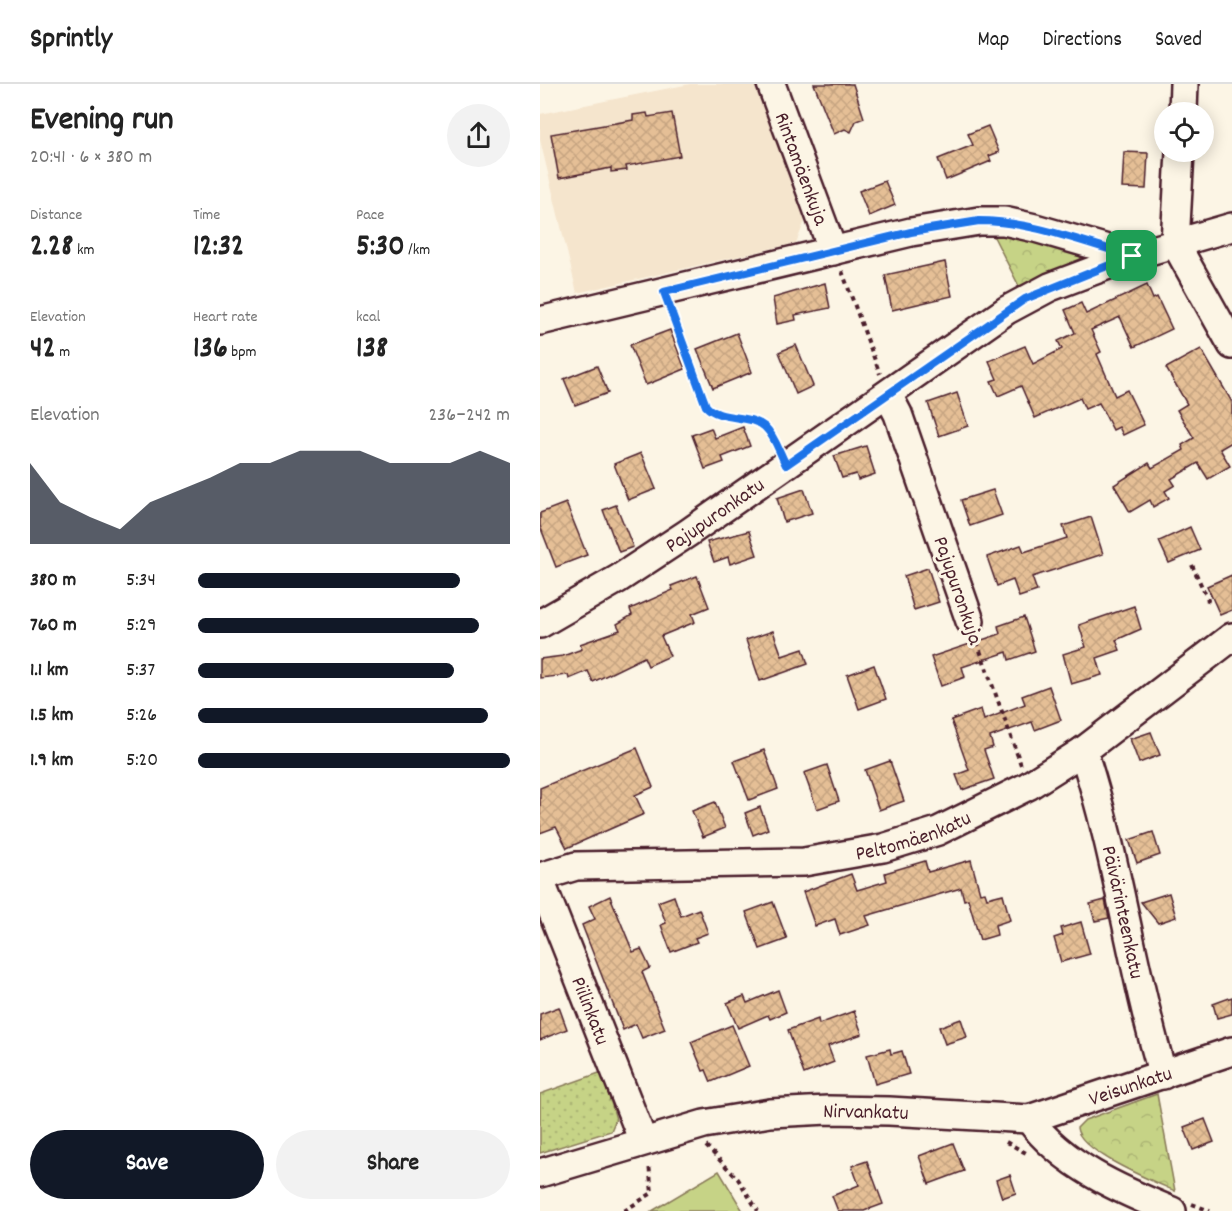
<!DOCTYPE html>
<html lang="en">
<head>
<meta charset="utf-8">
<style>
  body { margin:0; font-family:Dekko,sans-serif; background:#f2f2f2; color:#222; height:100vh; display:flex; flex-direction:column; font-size:22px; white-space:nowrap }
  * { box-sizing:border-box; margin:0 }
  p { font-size:20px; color:#767676 }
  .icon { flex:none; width:33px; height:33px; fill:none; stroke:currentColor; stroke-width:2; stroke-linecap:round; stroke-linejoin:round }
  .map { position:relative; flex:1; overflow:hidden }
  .panel { display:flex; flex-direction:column; background:#fff; width:540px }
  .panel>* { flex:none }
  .controls { position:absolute; left:614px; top:18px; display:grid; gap:12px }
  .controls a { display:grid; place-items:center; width:60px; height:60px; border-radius:50%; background:#fff; box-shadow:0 3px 15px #0003; font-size:30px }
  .pin { position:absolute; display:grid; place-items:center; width:51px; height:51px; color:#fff; margin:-26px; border-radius:12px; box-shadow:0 3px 9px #0006 }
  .round { display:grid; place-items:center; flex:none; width:63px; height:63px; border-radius:32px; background:#f2f2f2 }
  .overview { display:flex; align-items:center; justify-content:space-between; height:102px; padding:0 30px }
  h1 { font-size:33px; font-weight:700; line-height:45px }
  .figures { display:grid; grid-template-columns:repeat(3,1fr); gap:9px; height:102px; padding:6px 30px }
  .figures div { display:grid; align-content:center }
  .figures b { font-size:30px; font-weight:700 }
  .figures small { font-size:16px; font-weight:400 }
  .figures p { font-size:16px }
  .chart { height:168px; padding:12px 30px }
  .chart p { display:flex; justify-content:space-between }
  .chart svg { width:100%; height:108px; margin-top:6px; fill:#111827; opacity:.7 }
  .cta { display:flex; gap:12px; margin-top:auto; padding:12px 30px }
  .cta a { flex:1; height:69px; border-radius:36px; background:#111827; color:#fff; font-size:24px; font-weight:700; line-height:69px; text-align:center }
  .cta a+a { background:#f2f2f2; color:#222 }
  ul { padding:0 30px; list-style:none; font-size:20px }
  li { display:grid; grid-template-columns:96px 72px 1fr; align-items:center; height:45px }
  li i { height:15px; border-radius:8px; background:#111827 }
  header { display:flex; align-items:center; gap:36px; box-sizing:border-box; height:84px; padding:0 30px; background:#fff; border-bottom:2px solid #e0e0e0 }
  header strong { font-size:28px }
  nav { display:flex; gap:33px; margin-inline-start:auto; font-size:21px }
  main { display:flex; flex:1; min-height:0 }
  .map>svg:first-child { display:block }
  .built { fill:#f5e5cd }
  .grass { fill:url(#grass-dots); stroke:#887958; stroke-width:1.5 }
  .forest { fill:url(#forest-crowns); stroke:#887958; stroke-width:1.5 }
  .pitch { fill:#c6d386; stroke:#887958; stroke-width:1.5 }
  .building { fill:url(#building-cross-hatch); stroke:#4a1f2b; stroke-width:1.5 }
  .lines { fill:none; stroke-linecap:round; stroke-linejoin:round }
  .minor-casing { stroke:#4a1f2b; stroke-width:32 }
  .path { stroke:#4a1f2b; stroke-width:4; stroke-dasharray:4.5 4.5; stroke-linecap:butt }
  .minor { stroke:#fcf5e5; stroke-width:27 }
  .route-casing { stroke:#fff; stroke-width:12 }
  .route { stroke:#1a73e8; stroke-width:8 }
  .labels { text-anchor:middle; stroke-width:6; stroke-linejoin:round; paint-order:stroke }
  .street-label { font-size:21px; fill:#4a1f2b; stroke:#fcf5e5 }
</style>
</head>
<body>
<header>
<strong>Sprintly</strong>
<nav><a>Map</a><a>Directions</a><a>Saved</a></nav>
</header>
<main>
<section class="panel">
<div class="overview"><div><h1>Evening run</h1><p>20:41 · 6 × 380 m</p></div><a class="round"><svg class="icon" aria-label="share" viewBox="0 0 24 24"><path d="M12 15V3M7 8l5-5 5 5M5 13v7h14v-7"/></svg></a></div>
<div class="figures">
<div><p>Distance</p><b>2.28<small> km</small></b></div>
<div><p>Time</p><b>12:32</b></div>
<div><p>Pace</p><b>5:30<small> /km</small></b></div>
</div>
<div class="figures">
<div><p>Elevation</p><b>42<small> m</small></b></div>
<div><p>Heart rate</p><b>136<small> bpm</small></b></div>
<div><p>kcal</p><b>138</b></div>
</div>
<div class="chart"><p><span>Elevation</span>236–242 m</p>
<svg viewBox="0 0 160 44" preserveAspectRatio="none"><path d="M0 44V11L10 27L20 33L30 38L40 27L50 22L60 17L70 11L80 11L90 6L100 6L110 6L120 11L130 11L140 11L150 6L160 11V44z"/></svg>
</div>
<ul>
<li><b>380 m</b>5:34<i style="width:84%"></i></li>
<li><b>760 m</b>5:29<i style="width:90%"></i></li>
<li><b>1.1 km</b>5:37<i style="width:82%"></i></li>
<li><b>1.5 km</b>5:26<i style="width:93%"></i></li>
<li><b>1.9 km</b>5:20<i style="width:100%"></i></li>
</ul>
<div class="cta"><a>Save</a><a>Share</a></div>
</section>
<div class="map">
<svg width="692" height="1127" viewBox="0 0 692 1127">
  <defs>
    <pattern id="grass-dots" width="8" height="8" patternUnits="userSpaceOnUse" patternTransform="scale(1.5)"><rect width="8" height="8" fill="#c6d386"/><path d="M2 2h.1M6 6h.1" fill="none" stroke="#acb574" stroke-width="1.8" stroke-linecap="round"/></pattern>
    <pattern id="forest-crowns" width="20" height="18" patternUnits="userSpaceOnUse" patternTransform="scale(1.5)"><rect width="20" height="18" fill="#c6d386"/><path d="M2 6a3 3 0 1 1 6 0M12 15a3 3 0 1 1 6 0" fill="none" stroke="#acb574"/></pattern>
    <pattern id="building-cross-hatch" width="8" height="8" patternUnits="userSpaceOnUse" patternTransform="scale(1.5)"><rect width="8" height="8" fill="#e5bf96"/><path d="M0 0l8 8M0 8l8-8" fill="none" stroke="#c6a481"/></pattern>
  </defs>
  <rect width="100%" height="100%" fill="#fcf5e5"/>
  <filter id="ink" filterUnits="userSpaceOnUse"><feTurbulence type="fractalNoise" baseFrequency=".0167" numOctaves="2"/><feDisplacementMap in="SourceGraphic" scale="12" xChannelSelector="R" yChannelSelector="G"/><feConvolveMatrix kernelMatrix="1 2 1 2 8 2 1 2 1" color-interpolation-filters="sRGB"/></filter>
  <g filter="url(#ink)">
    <path class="built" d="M150 0H219L265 137 256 159 37 209 0 56V30Z"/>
    <path class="grass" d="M62 988 76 1035 71 1047 0 1069V1010Z"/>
    <g class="forest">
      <path d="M472 147 540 163 541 181 481 206 452 149Z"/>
      <path d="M617 1010 635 1107C613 1097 540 1068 537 1044L545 1036Z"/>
    </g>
    <path class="pitch" d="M179 1087 203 1127H112Z"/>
    <g class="building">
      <path d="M274 0H313L324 34 316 37 311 48 305 45 294 50Z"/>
      <path d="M107 29 108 33 132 29 140 72 86 82 87 86 71 88V84L19 94 11 50 93 36V31Z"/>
      <path d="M448 42 459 68 449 72 451 77 406 96 398 75 433 61 428 50Z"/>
      <path d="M584 68 608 69 606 105 582 104Z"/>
      <path d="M345 97 355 121 329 132 319 107Z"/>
      <path d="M405 178 412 212 352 226 345 191Z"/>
      <path d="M285 199 290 224 255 231 256 236 237 240 233 214Z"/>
      <path d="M607 201 613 215 617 213 632 245 594 263 580 233 551 246 561 268 557 270 575 312 587 306 604 341 583 351 579 343 573 346 559 319 545 325 540 314 495 334 481 302 458 312 451 297 457 295 449 277 485 262 493 280 522 265 518 257 535 249 525 226 541 219 546 230Z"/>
      <path d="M130 246 145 285 106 301 90 261Z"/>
      <path d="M197 249 212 288 173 304 157 265Z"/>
      <path d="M256 261 273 302 256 310 239 268Z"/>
      <path d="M661 265 692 318V358L680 365 690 382 668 395 658 379 631 395 635 401 625 407 629 414 613 423 610 416 590 428 574 401 609 379 612 384 644 366 642 361 654 354 637 326 647 320 626 284Z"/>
      <path d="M57 282 68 309 35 321 24 295Z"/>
      <path d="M417 309 428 342 399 352 388 319Z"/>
      <path d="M203 343 210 362 182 373 184 378 165 385 152 351 171 344 175 354Z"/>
      <path d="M326 362 335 390 318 396 316 390 302 394 294 372Z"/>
      <path d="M101 369 116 405 88 416 74 380Z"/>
      <path d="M264 405 272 429 244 438 237 414Z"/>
      <path d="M453 406 462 431 430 442 421 416Z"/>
      <path d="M26 419 47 471 16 483 0 442V429Z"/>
      <path d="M76 421 93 463 79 468 63 426Z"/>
      <path d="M551 433 563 470 492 493 497 507 479 513 473 496 457 502 447 473 481 461 484 468 527 454 523 442Z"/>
      <path d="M650 443 660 466 629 479 619 457Z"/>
      <path d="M209 447 217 471 190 480 188 473 174 478 167 458Z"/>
      <path d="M388 484 399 518 374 526 364 492Z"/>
      <path d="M692 491V526L680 531 667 502Z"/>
      <path d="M157 492 169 523 152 530 155 538 121 552 130 572 108 582 104 573 53 598 48 587 29 595 28 591 0 594V575L23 572 42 565 40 560 80 546 77 540 92 531 90 525 133 506 131 502Z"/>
      <path d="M594 522 601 545 576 556 580 566 557 574 562 591 531 600 523 570 546 563 539 541Z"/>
      <path d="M484 533 495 567 469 576 467 568 422 583 425 593 401 602 391 573 460 550 458 542Z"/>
      <path d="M233 547 242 572 263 565 268 580 220 597 206 556Z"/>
      <path d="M334 581 346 615 319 625 307 591Z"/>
      <path d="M509 602 521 636 495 646 492 638 450 653 453 663 444 666 454 695 422 706 416 691 429 686 411 636 441 625 444 636 485 620 482 612Z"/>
      <path d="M611 648 620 671 599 679 590 655Z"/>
      <path d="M97 664 113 703 95 711 104 730 27 764 16 743 0 749V704Z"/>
      <path d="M224 666 238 705 209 716 194 677Z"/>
      <path d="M350 677 364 717 339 726 325 686Z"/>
      <path d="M287 681 299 717 277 725 264 689Z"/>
      <path d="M175 718 185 744 163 753 152 727Z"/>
      <path d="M220 723 228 745 213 751 205 729Z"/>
      <path d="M613 748 620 771 597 779 589 756Z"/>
      <path d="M431 776 440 809 445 808 447 814 463 810 470 836 455 841 457 851 440 856 428 815 424 816 421 804 326 832 330 841 300 851 295 835 275 842 263 808 311 790 317 806 347 797 345 789 385 777 388 788Z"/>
      <path d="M629 809 636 833 618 839 601 818Z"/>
      <path d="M70 812 93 868 101 865 110 884 102 888 125 945 102 954 96 940 83 946 42 841 55 835 49 822Z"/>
      <path d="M134 812 141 832 159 825 168 849 155 854 157 858 131 868 121 841 126 839 118 818Z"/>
      <path d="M565 816 569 834 555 837 550 820Z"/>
      <path d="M233 818 247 855 220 865 206 828Z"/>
      <path d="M541 838 550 870 521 878 514 854 523 851 521 844Z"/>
      <path d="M238 906 246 928 230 935 228 931 198 944 187 919 204 912 207 919Z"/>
      <path d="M692 913V930L677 934 673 920Z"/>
      <path d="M19 923 27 945 0 956V930Z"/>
      <path d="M314 927 322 950 288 962 294 978 264 990 248 946 278 935 279 940Z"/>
      <path d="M421 935 427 953 405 960 399 943Z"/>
      <path d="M192 941 209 982 171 998 166 986 163 987 151 958Z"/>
      <path d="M350 965 351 970 362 967 369 990 335 1000 327 971Z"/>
      <path d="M665 1035 674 1058 653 1066 644 1043Z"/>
      <path d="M413 1059 424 1087 389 1100 379 1072Z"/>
      <path d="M327 1077 343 1120 324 1127H298L292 1112 319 1101 312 1082Z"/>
      <path d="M470 1091 476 1109 462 1114 456 1096Z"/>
    </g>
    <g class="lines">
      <defs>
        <g id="minor">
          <path id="s1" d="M231 0 293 167"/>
          <path d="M643 28 644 0"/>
          <path d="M640 68 635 159 692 261"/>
          <path d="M0 237 371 148 439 137H464L495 144 592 172 692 143"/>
          <path d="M348 311 358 330 430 537"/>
          <path id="s2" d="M0 540 78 495 148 449 467 226 510 203 592 172"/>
          <path id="s3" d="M543 667C578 773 591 884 623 991"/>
          <path id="s4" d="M0 793 36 782 264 778 343 764 398 747 488 702 543 667 692 553"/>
          <path id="s5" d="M0 796 103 1057"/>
          <path d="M489 1035C523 1081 580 1106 632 1127"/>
          <path id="s6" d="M0 1089 164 1040 230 1029 288 1026 349 1027 489 1035 692 967"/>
        </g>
      </defs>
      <use href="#minor" class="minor-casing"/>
      <g class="path">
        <path d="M302 187 340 290"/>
        <path d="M131 228 166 322C187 344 219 324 236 360"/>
        <path d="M652 481 668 516 666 522"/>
        <path d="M437 558 481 681"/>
        <path d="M466 1058 486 1069"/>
        <path d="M166 1062 198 1095 218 1127"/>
        <path d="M652 1120 670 1127"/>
        <path d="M84 1127 112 1109 109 1080"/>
      </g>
      <use href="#minor" class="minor"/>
    </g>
  </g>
  <g class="lines" filter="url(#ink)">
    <defs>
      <path id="route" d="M439 137C491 137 542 158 592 172L485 215 246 381C240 370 235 352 225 343 208 329 181 338 166 322L124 208 371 148Z"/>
    </defs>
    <use href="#route" class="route-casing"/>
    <use href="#route" class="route"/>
  </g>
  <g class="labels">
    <g class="street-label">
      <text dy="7" stroke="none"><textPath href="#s1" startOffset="90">Rintamäenkuja</textPath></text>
      <text dy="7" stroke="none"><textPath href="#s2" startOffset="206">Pajupuronkatu</textPath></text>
      <text transform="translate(419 506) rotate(71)" y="7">Pajupuronkuja</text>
      <text dy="7" stroke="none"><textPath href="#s4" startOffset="378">Peltomäenkatu</textPath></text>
      <text dy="7" stroke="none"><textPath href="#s3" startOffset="166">Päivärinteenkatu</textPath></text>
      <text dy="7" stroke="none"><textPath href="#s5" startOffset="140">Piilinkatu</textPath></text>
      <text dy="7" stroke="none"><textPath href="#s6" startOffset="604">Veisunkatu</textPath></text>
      <text dy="7" stroke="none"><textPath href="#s6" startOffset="334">Nirvankatu</textPath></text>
    </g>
  </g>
</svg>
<div class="controls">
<a><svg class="icon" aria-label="locate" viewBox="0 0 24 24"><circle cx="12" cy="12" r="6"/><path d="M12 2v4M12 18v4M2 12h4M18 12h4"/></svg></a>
</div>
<div class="pin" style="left:592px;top:172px;background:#1e9e55"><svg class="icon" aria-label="arrive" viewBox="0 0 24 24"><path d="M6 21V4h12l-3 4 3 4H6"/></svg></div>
</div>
</main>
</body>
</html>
